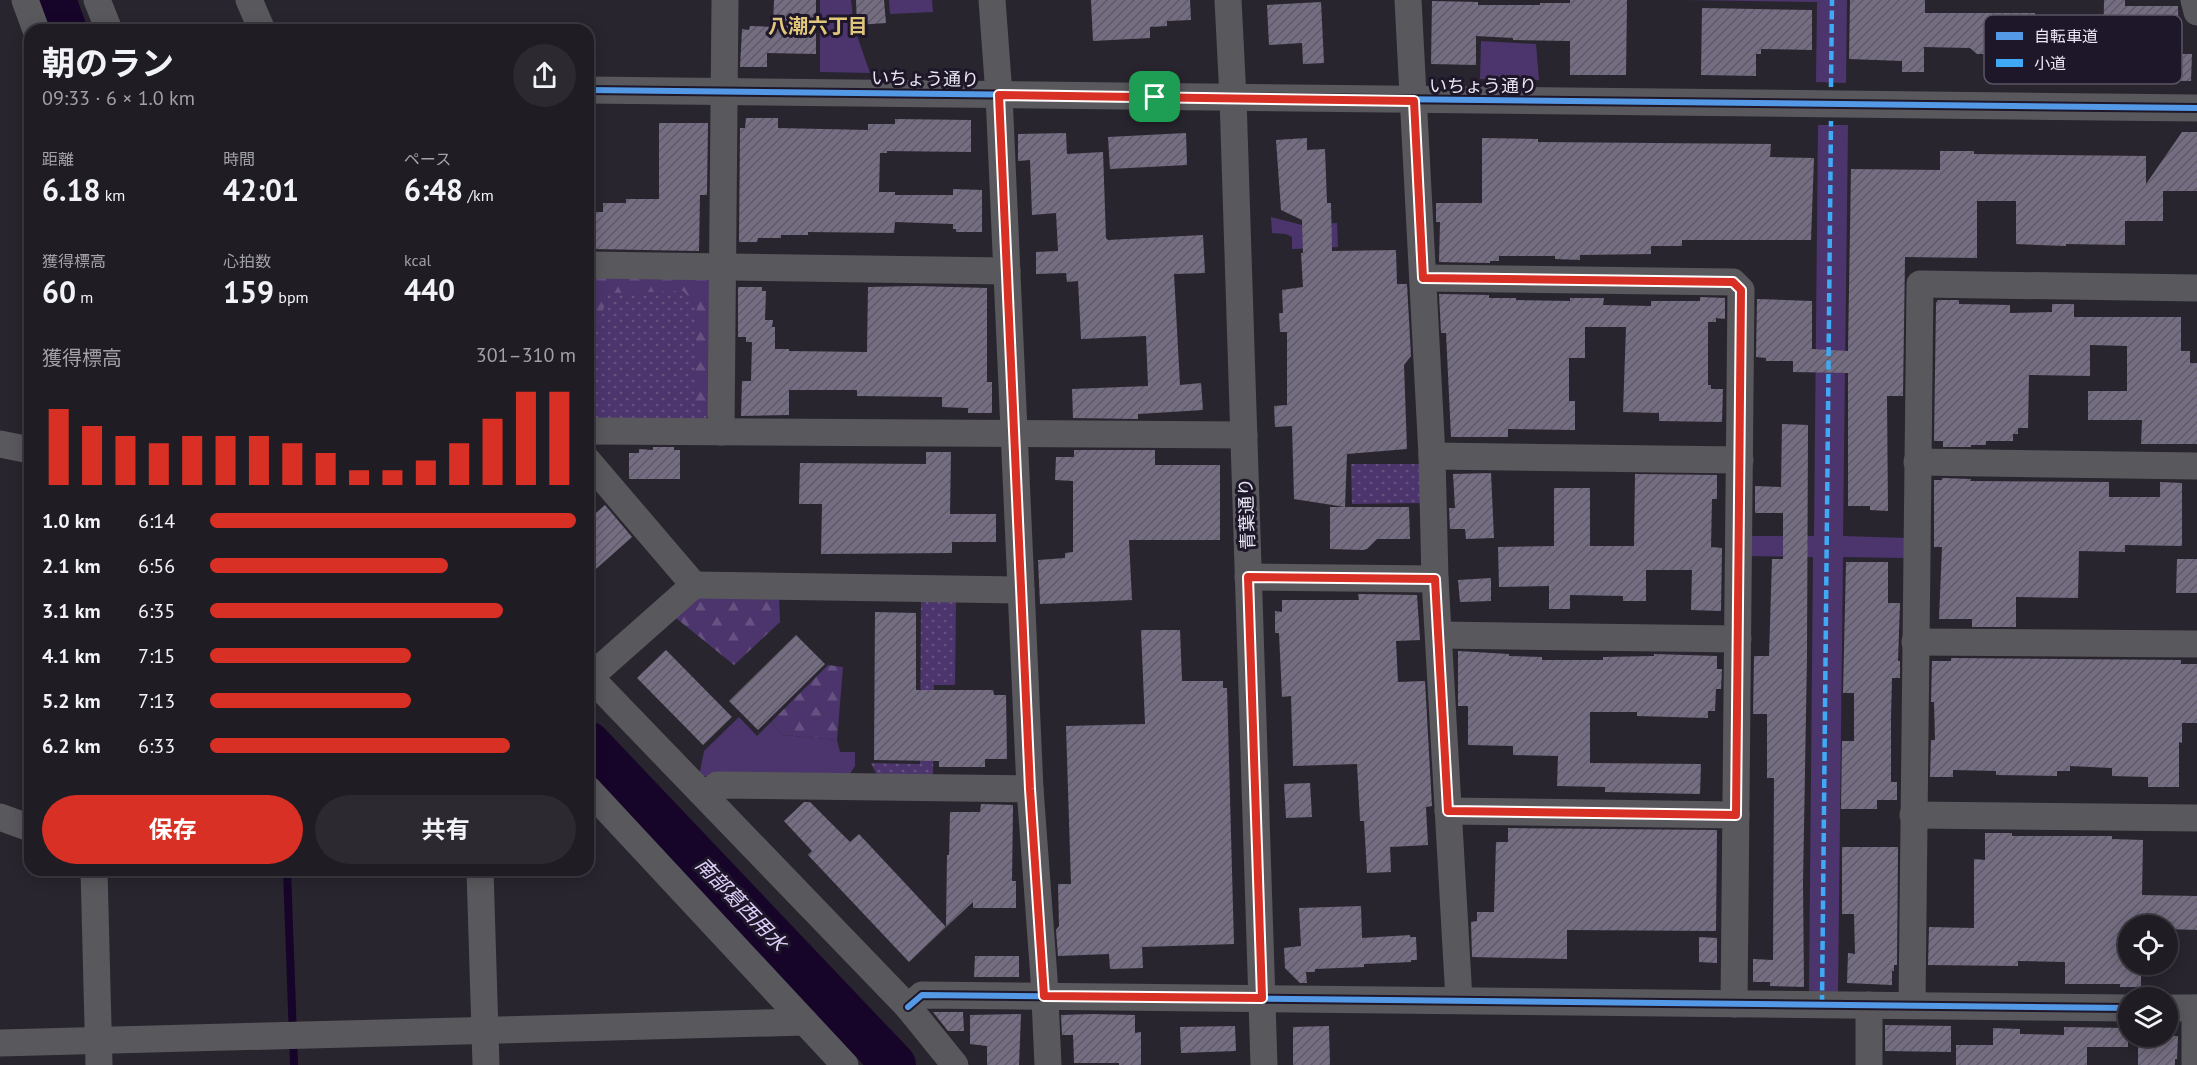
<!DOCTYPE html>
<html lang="ja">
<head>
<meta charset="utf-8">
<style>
  body { margin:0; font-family:"PT Sans","Noto Sans JP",sans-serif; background:#2c2930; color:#f1f3f6; height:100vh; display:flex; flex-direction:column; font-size:22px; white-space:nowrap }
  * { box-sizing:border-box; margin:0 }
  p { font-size:20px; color:#a1a1a6 }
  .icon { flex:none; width:33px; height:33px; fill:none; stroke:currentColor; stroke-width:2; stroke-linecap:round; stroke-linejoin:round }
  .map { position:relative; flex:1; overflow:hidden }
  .panel { position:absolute; left:24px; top:24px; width:570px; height:852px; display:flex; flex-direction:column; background:#1f1c23; border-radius:18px; box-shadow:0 3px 15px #0003,0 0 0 2px #3c3a41 }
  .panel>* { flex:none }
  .controls { position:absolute; left:2118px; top:915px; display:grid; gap:12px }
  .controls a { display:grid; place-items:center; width:60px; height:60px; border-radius:50%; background:#1f1c23; box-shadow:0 3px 15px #0003,0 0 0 2px #3c3a41; font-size:30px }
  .pin { position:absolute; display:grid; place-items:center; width:51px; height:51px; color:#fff; margin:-26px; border-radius:12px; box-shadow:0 3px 9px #0006 }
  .round { display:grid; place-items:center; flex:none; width:63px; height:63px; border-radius:32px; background:#2c2930 }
  .summary { display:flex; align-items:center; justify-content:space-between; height:102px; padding:0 18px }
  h1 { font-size:33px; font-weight:700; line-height:45px }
  .metrics { display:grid; grid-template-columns:repeat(3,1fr); gap:9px; height:102px; padding:6px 18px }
  .metrics div { display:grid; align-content:center }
  .metrics b { font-size:30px; font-weight:700 }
  .metrics small { font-size:16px; font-weight:400 }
  .metrics p { font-size:16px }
  .chart { height:168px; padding:12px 18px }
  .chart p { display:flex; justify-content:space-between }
  .chart svg { width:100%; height:108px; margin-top:6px; stroke:#d93025; stroke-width:6 }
  .primary-button { display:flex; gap:12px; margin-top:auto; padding:12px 18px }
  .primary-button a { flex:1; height:69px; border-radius:36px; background:#d93025; color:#fff; font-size:24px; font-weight:700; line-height:69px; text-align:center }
  .primary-button a+a { background:#2c2930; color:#f1f3f6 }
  ul { padding:0 18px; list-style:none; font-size:20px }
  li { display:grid; grid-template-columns:96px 72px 1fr; align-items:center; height:45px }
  li i { height:15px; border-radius:8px; background:#d93025 }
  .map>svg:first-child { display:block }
  .grass { fill:url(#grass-dots) }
  .forest { fill:url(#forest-firs) }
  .garden { fill:#4c356c }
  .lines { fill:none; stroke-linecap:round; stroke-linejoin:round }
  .stream { stroke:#160529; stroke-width:8 }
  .river { stroke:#160529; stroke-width:44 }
  .building { fill:url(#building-hatch) }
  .minor { stroke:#59585c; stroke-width:27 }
  .quiet { stroke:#3fa9f5; stroke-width:4.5; stroke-dasharray:9 4.5; stroke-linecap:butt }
  .cycleway-casing { stroke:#1e1729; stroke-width:10 }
  .cycleway { stroke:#5399e6; stroke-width:6 }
  .route-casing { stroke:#fff; stroke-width:12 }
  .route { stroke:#d93025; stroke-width:8 }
  .labels { text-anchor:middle; stroke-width:6; stroke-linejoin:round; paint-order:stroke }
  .street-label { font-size:18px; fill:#eae6f3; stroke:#1e1729 }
  .neighbourhood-label { font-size:20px; font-weight:bold; fill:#e1c77b; stroke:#1e1729 }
  .water-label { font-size:20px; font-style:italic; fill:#e0d0fc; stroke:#1e1729 }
  .key { fill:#1e1729; stroke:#5b5566; stroke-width:1.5 }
  .key-label { font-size:16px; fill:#eae6f3 }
</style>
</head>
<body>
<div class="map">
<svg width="2197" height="1065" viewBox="0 0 2197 1065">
  <defs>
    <pattern id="grass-dots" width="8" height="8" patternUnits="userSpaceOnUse" patternTransform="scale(1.5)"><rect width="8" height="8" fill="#4c356c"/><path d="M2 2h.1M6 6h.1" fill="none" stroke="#665281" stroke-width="1.8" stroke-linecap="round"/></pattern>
    <pattern id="forest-firs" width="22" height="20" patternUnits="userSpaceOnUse" patternTransform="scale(1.5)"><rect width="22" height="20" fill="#4c356c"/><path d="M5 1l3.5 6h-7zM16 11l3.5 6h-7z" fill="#665281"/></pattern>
    <pattern id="building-hatch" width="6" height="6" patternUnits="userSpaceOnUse" patternTransform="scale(1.5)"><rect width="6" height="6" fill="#756d82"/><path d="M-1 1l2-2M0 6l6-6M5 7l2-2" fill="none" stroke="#5e5966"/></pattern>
  </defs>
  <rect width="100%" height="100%" fill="#29252f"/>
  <g class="grass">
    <path d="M588 275 704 276 712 412 703 421 588 420Z"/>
    <path d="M1351 464H1422L1423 503 1352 504Z"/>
    <path d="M921 598H956L955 685H934L933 778 878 777 871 763 920 764Z"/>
  </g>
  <g class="forest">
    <path d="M588 275 704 276 713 285 712 412 699 410 694 401 697 305 683 291 607 293 602 316 588 333Z"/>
    <path d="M697 597 779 598 780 622 734 665 676 618Z"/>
    <path d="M828 665 843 667 837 740 783 735 771 722Z"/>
  </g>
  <g class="garden">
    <path d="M820 0H851L854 27 870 73 820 72Z"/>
    <path d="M889 0H932L933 12 890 14Z"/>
    <path d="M1686 0H1847L1846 83 1816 82 1817 2Z"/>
    <path d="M1481 41 1536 44 1539 80 1480 79Z"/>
    <path d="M1818 125H1848L1843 536 1907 538 1906 558 1843 557 1838 992H1809L1813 557 1748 556 1749 536H1814Z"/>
    <path d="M1271 217 1302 225 1337 223 1338 247 1292 249V237L1286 234 1272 233Z"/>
    <path d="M739 717 757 736 771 722 783 735 837 740 840 752H855V766L848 777 699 776 704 751Z"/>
  </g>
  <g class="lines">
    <path class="stream" d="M287 870 294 1065"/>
    <g class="river">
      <path d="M54 0 65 30"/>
      <path d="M588 743 894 1065"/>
    </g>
  </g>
  <g class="building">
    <path d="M774 0H816V54L767 53V67H740L742 29 749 30 750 26 773 27Z"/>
    <path d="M856 0H884L886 23 857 25Z"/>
    <path d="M1091 0H1190L1191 20 1167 21V26L1150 27V38L1093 41Z"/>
    <path d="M1570 0H1627L1626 75H1570V41L1513 40V38L1476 36V65L1431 64 1432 1 1478 2V5H1540V3H1570Z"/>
    <path d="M1850 0H1925V13H2035L2034 53 1987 52 1985 54H1977L1970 48 1924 47V72H1902V61L1849 59Z"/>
    <path d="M2104 0H2125V6H2178L2179 54H2192L2191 81 2110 80 2111 65H2103Z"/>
    <path d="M1321 2 1324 63 1303 64 1302 43 1269 45 1267 5Z"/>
    <path d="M1702 8 1812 10V50L1761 49V54H1756V76L1701 75Z"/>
    <path d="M746 118H778V128L868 130V124H895V119L971 120V152L887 151V153H880L879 192H895V195H953V189L982 190V232H956V229H953V224L895 222 894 233 808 232V235H781V238H758L757 242H739L740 128H745Z"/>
    <path d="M659 123H708L707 195H700L699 251 592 249V212H603V203H626V199H659Z"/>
    <path d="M2182 132H2197V191H2163V221H2125V245L2066 244V246L2016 244V201H1977V258L1905 257 1903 396H1887L1888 511 1870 510V506H1848V373L1793 372V361H1766V358L1756 357 1757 299 1812 301V349L1848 351 1851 169 1940 170V151H1974V154L2146 156V184Z"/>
    <path d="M1066 133 1067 154 1103 152 1106 238 1108 240 1203 235 1205 273 1174 274 1180 385 1201 383 1203 410 1138 414V419L1073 418 1072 389 1148 386 1146 336 1081 339 1078 281 1067 282 1066 273 1036 274V252L1058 251 1056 213 1032 215 1030 160 1018 161V134Z"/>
    <path d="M1186 133 1187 165 1110 169 1108 137Z"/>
    <path d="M1307 138V150L1325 149 1327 203H1331L1332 251 1396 250 1397 284H1407L1411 356 1404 365 1407 449 1347 454 1345 507 1294 499 1292 426 1275 427 1274 406 1287 405V332H1280L1279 313H1283L1282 290 1303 287 1301 253H1303L1302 220 1281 210 1276 140Z"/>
    <path d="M1482 138 1538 139V142L1771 144 1770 157 1814 158 1811 240H1682V246H1651V254L1580 255V260L1555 259V256H1499V261H1490V263L1439 262 1440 222H1436V203H1482Z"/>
    <path d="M918 286 987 288V382H992V413H968V408L942 407V397L857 396V390H789V415L741 416 742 381H751L752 342H746V337H738V287H762V291H766L765 320H773L772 327H775V349H789V351L867 352 868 287Z"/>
    <path d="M1439 294 1489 295V298H1516V300L1570 301V298H1604L1603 305 1651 306V301H1700V297L1725 298V319L1716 318V322H1708V385H1711V389H1723L1722 422 1659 421V413L1623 412 1626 327H1585V358H1569V401H1575V430L1508 429V437H1451L1446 333H1441Z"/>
    <path d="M1938 300H1959V304L2010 305V313L2052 312V304H2074V317H2181V351H2190V363H2197V444H2141L2142 420H2088V391H2127V346L2090 345V376L2029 375 2028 428H2018V434H2013V441H1986V445H1971V447H1943V441H1934L1936 303Z"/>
    <path d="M1782 424 1808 425 1807 657 1803 883 1804 987 1770 986V982H1753V959L1773 960 1774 778H1767V714H1753L1754 656H1769L1772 559H1783V513H1755V486L1781 487Z"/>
    <path d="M653 447H674V450H680V479H629V453H639V449L653 450Z"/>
    <path d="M1074 450H1155V465H1220V540H1129L1132 600 1040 604 1038 560 1065 558V553L1073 552V481L1055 480 1056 457H1074Z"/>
    <path d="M926 452H951L950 514H996V542H952V553L821 554 822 504H799L800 463 926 464Z"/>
    <path d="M1491 473 1494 538 1466 539 1465 529H1450L1449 508H1455L1453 474Z"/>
    <path d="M1635 474 1717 475V499H1712L1711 547 1722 548 1721 611 1691 610 1692 570H1646V601H1623V596L1570 595V609H1549V586L1499 587 1498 547 1554 546V488H1590V546H1634Z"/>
    <path d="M1942 478 1971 479 1970 481 2109 482V497H2160V482L2182 483V546L2125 545V552L2079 551 2078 598 2016 597V627H1972V619H1939L1942 547H1934V480H1942Z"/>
    <path d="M605 505 632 537 588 576V520Z"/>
    <path d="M1330 507H1409L1410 539H1377L1367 549 1363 550 1330 549Z"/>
    <path d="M2177 559H2197V593H2176Z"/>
    <path d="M1846 562H1888V603H1900L1898 661H1900V678H1892L1891 717V782H1897V800H1877V809H1841L1842 741H1854V693H1843Z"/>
    <path d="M1491 578V601L1460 602 1458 580Z"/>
    <path d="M1358 594 1417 595 1420 640 1396 641 1398 682 1425 681 1432 806 1426 807 1428 845 1390 847 1391 872 1367 873 1364 821H1360L1357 764 1293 766 1291 696 1282 697 1279 633H1275V611L1282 612V600H1359Z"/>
    <path d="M875 612 916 613V690H993L994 695H1006L1007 759H985V767H939V761L874 760Z"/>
    <path d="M1141 630H1180L1182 681H1223V688H1227L1234 944 1142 947 1143 968 1110 969 1109 954 1058 956 1056 930 1059 926 1058 884H1071L1066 726 1145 724Z"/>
    <path d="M796 635 825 664 758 730 729 701Z"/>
    <path d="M666 650 732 717 703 745 637 678Z"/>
    <path d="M1458 651 1509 654V656L1542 657V660H1603V657L1654 656V654L1717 656V669H1722L1721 689H1716L1715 711H1708V718L1637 716V712H1590V763L1701 764 1700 794 1605 792V787L1557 786 1558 756 1513 755V746L1468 745V706H1458Z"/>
    <path d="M1951 658 2181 660V664H2197V723H2182V743L2179 742V787H2148V777L2112 776V768L2070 766V771H2057V776L1996 775V771L1953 770V777H1930L1931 740H1935L1934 702H1931L1932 661H1951Z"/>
    <path d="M1310 783 1312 817 1286 818 1284 784Z"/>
    <path d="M804 802H810L850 842 859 834 946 927 909 962 808 855 812 851 784 821Z"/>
    <path d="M981 804 1013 805 1012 881H1016V908H973V902L946 927 947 855H949L950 812H980Z"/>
    <path d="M1508 828 1717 830 1716 931 1567 930V959L1472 957 1471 922 1477 921V912H1494L1496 842H1508Z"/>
    <path d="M1985 833H2012V836H2112V839L2143 840 2142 895 2197 896V930L2168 929V926H2128V964H2141V987H2120V984H2065V962L2018 961V966L1928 965 1929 927 1974 928V859L1985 860Z"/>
    <path d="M1842 847H1898L1897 965H1894V971H1892V985L1847 983 1848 953 1855 954 1854 914H1842Z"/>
    <path d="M1361 906 1362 938 1410 935V937H1416L1417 960H1411V962L1364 964V967L1315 969V972H1306L1307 983H1300L1285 968 1284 948 1301 946 1299 908Z"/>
    <path d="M1699 937 1717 938V963L1699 962Z"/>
    <path d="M975 956H1019V977H974Z"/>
    <path d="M933 1012H963L964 1031H948Z"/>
    <path d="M1021 1014 1019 1065H987V1046L970 1044V1015Z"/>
    <path d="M1092 1014 1135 1015V1033L1141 1032V1065H1119V1063H1074L1073 1035H1062L1061 1015Z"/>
    <path d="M1885 1025 1951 1026V1052L1885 1051Z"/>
    <path d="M1235 1026 1236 1051 1181 1053 1180 1027Z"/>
    <path d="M1329 1026 1330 1065H1293V1027Z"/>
    <path d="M2064 1027 2128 1028V1047H2087V1065H1956V1045H1993V1028L2020 1029V1034L2064 1035Z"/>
    <path d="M2138 1036H2178L2177 1059H2175V1065H2138Z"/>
  </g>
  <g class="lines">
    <g class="minor">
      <path d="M25 0 36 30"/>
      <path d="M97 0 109 30"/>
      <path d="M249 0 262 30"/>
      <path d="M992 0 999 95 1030 789 1044 978 1048 1065"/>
      <path d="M1228 0 1233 98 1264 1065"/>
      <path d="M1408 0 1432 456 1435 579 1459 1000"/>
      <path d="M2194 0 2197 12"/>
      <path d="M588 90 2197 108"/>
      <path d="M588 265 1007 271"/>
      <path d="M1423 278 1733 282 1741 290 1734 1004"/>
      <path d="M588 431 1244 435"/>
      <path d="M721 432 725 0"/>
      <path d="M0 444 30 450"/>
      <path d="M1432 456 1740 460"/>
      <path d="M588 461 694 585 590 677"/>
      <path d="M1917 462 2197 466"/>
      <path d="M1248 577 1435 579"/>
      <path d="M694 585 1021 590"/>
      <path d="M1439 635 1738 639"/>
      <path d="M1915 642 2197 644"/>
      <path d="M588 675 908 1007 955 1065"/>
      <path d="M588 789 845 1065"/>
      <path d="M705 795 717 785 1030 789"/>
      <path d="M1448 811 1736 815"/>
      <path d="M1913 815 2197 818"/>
      <path d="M0 817 30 828"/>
      <path d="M94 870 99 1065"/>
      <path d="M480 870 486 1065"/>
      <path d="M1912 1005 1920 284 2197 288"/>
      <path d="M908 1007 922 995 2128 1008"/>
      <path d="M2168 1008H2197"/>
      <path d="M0 1043 805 1022"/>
      <path d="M1869 1065V1005"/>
      <path d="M2195 1065V1008"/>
    </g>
    <g class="quiet">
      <path d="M1831 87 1832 0"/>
      <path d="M1822 1004 1831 121"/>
    </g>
    <defs>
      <g id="cycleway">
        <path d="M588 90 2197 108"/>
        <path d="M908 1007 922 995 2128 1008"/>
      </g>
    </defs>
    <use href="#cycleway" class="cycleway-casing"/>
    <use href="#cycleway" class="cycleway"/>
  </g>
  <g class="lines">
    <defs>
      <path id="route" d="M999 95 1414 101 1423 278 1733 282 1741 290 1736 815 1448 811 1435 579 1248 577 1262 998 1044 996 1030 789Z"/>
    </defs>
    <use href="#route" class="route-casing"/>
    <use href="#route" class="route"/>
  </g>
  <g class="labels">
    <g class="street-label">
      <text transform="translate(925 79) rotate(1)" y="6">いちょう通り</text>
      <text x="1483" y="92">いちょう通り</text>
      <text transform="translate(1247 514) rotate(-92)" y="6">青葉通り</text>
    </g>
    <g class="neighbourhood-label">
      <text x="818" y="33">八潮六丁目</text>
    </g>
    <g class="water-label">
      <text transform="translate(741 904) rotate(46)" y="7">南部葛西用水</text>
    </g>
  </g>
  <rect x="1984" y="15" width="198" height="69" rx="9" class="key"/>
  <rect x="1996" y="32" width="27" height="8" fill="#5399e6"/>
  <rect x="1996" y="59" width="27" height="8" fill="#3fa9f5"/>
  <g class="key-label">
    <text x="2034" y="42">自転車道</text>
    <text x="2034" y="69">小道</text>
  </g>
</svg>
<div class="controls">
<a><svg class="icon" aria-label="locate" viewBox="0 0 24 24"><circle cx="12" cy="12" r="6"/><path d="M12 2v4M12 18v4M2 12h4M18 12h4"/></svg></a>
<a><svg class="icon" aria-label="layers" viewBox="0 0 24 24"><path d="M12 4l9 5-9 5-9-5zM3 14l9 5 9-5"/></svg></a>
</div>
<div class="pin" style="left:1155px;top:97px;background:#1e9e55"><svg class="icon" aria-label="arrive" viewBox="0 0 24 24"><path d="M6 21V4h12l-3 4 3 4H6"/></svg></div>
<section class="panel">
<div class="summary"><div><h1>朝のラン</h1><p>09:33 · 6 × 1.0 km</p></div><a class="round"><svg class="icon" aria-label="share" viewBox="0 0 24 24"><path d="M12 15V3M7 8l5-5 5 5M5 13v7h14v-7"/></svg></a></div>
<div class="metrics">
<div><p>距離</p><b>6.18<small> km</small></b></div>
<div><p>時間</p><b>42:01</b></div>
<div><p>ペース</p><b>6:48<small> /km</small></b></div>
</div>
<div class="metrics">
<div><p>獲得標高</p><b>60<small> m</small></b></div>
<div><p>心拍数</p><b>159<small> bpm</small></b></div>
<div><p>kcal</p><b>440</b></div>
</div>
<div class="chart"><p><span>獲得標高</span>301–310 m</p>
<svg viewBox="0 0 160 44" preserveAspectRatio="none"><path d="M5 44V13M15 44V20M25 44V24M35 44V27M45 44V24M55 44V24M65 44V24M75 44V27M85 44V31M95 44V38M105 44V38M115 44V34M125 44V27M135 44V17M145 44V6M155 44V6"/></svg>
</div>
<ul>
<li><b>1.0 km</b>6:14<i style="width:100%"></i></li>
<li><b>2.1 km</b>6:56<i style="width:65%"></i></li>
<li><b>3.1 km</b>6:35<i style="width:80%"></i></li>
<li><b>4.1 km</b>7:15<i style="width:55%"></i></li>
<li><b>5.2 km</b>7:13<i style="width:55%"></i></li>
<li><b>6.2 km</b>6:33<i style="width:82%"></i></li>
</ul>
<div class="primary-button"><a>保存</a><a>共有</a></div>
</section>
</div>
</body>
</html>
